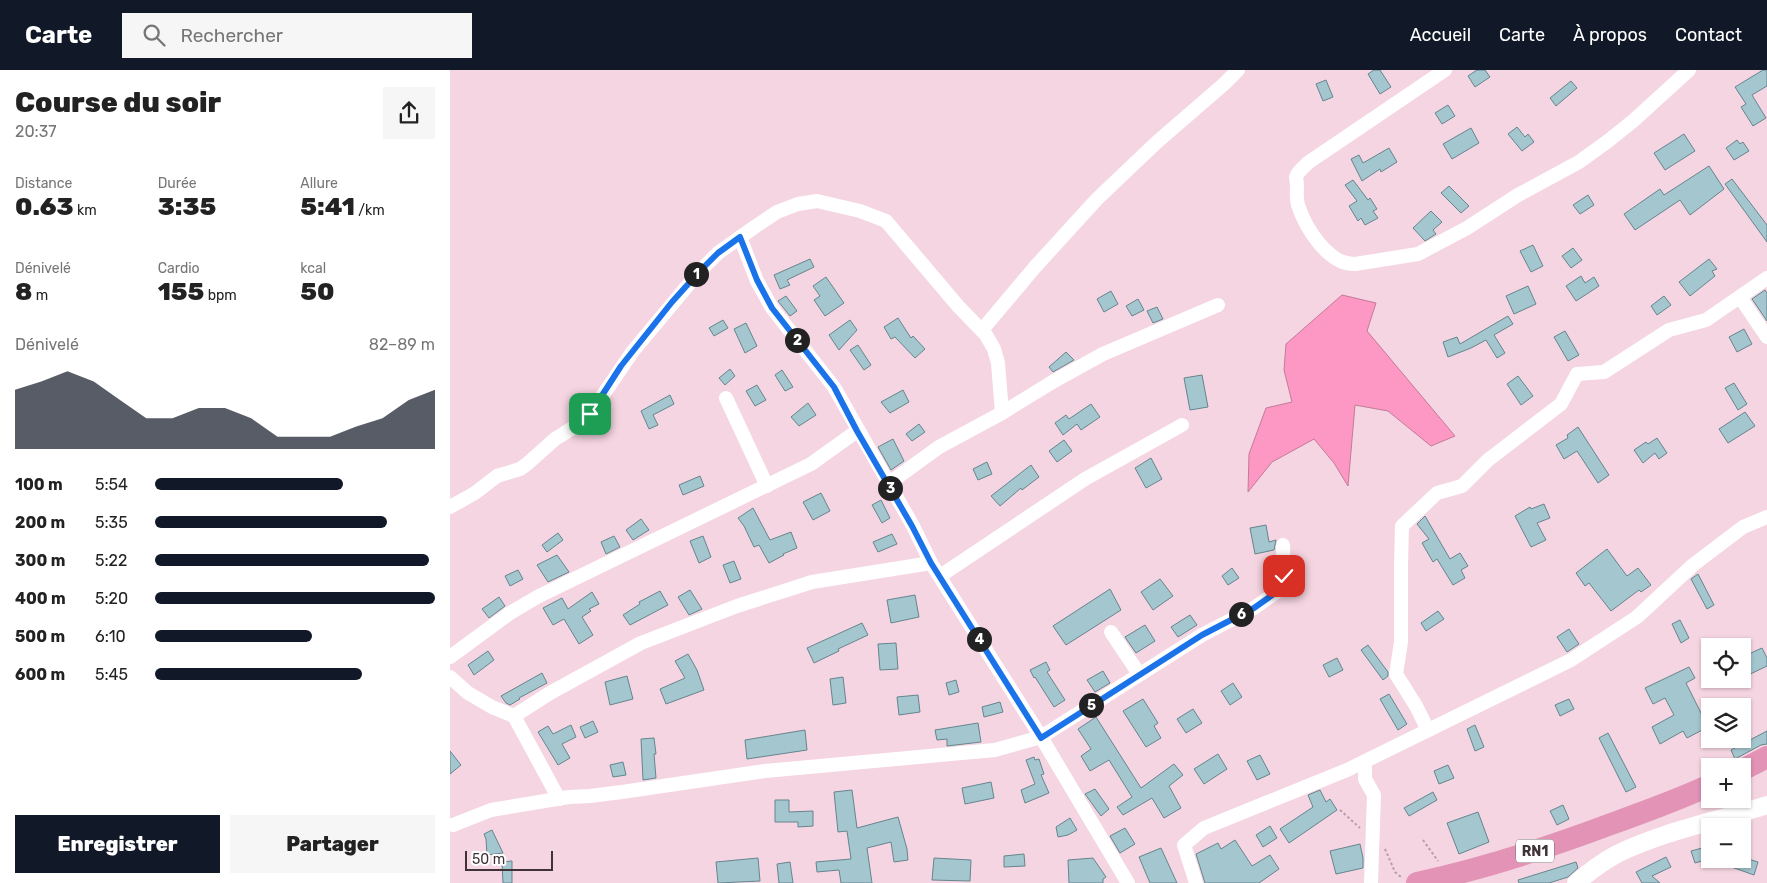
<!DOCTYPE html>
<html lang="fr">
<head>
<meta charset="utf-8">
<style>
  body { margin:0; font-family:Rubik,sans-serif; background:#f6f6f6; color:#222; height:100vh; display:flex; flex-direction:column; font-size:19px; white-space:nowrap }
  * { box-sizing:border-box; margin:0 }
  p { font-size:16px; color:#767676 }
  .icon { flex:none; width:28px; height:28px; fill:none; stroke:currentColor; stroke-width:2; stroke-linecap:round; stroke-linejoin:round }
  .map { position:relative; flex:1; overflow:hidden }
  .drawer { display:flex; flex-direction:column; background:#fff; width:450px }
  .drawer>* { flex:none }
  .tools { position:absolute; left:1251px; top:568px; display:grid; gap:10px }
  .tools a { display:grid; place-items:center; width:50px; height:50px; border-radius:0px; background:#fff; box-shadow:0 1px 4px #0004; font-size:25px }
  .scale { position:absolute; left:15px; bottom:12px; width:88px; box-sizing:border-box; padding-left:5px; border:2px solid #403338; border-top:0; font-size:14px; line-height:18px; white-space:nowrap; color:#403338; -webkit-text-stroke:4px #fff; paint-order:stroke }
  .pin { position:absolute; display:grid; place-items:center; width:42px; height:42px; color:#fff; margin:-21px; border-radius:10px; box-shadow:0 2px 8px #0006 }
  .km { position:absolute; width:25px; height:25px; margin:-12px; border-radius:50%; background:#222; color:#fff; font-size:14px; line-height:25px; text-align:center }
  .round { display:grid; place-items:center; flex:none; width:52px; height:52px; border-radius:0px; background:#f6f6f6 }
  .head { display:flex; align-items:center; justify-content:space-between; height:85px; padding:0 15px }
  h1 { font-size:28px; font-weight:800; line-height:38px }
  .stats { display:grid; grid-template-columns:repeat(3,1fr); gap:8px; height:85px; padding:5px 15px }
  .stats div { display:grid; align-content:center }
  .stats b { font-size:25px; font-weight:800 }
  .stats small { font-size:14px; font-weight:400 }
  .stats p { font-size:14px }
  .chart { height:140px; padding:10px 15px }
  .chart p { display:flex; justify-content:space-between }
  .chart svg { width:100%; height:90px; margin-top:5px; fill:#111827; opacity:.7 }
  .action { display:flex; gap:10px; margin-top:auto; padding:10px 15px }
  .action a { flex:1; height:58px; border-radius:0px; background:#111827; color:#fff; font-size:20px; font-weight:800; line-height:58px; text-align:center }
  .action a+a { background:#f6f6f6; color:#222 }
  ul { padding:0 15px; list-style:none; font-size:16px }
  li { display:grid; grid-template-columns:80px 60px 1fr; align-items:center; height:38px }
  li i { height:12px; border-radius:6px; background:#111827 }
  header { display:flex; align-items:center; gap:30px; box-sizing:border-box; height:70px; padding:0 25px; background:#111827; color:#fff }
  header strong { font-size:24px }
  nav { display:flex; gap:28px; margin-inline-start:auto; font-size:18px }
  .search { width:350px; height:45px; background:#f6f6f6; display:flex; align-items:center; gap:12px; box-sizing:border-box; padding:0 18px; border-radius:0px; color:#767676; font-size:19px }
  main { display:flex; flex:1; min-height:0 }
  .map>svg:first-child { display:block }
  .water { fill:#fc98c3; stroke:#c47a99 }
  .building { fill:#a4c6cf; stroke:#65858e }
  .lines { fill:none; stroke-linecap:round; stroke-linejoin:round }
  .path { stroke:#b69da6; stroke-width:2; stroke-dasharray:2.5 2.5; stroke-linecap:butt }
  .minor { stroke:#fff; stroke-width:14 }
  .tertiary { stroke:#fff; stroke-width:18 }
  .trunk { stroke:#e293b6; stroke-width:22 }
  .route-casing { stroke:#fff; stroke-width:10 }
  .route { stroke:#1a73e8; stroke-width:6 }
  .labels { text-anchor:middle; stroke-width:4; stroke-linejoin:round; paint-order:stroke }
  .shield { fill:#fff; stroke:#797074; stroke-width:1 }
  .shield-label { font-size:14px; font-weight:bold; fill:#403338 }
</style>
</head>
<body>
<header>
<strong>Carte</strong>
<div class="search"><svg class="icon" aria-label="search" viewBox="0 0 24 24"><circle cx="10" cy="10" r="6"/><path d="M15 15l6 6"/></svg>Rechercher</div>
<nav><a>Accueil</a><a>Carte</a><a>À propos</a><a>Contact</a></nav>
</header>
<main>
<section class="drawer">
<div class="head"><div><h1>Course du soir</h1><p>20:37</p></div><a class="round"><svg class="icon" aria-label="share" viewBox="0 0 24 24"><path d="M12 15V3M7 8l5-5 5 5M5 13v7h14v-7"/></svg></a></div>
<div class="stats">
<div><p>Distance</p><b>0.63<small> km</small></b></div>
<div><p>Durée</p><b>3:35</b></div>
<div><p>Allure</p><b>5:41<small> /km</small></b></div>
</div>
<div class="stats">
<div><p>Dénivelé</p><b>8<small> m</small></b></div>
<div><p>Cardio</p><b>155<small> bpm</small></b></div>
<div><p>kcal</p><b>50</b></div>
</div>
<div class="chart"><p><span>Dénivelé</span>82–89 m</p>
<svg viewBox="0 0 160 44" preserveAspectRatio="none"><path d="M0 44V15L10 11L20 6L30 11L40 20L50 29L60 29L70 24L80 24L90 29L100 38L110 38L120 38L130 33L140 29L150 20L160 15V44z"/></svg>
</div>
<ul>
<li><b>100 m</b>5:54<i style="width:67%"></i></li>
<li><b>200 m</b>5:35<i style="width:83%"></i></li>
<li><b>300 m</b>5:22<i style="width:98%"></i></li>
<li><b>400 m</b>5:20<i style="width:100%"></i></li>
<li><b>500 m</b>6:10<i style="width:56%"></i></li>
<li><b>600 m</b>5:45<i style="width:74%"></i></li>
</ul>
<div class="action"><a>Enregistrer</a><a>Partager</a></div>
</section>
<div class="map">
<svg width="1317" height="813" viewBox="0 0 1317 813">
  <rect width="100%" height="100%" fill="#f5d5e1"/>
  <path class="water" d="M892 225 926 233 917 261 1005 366 981 376 938 341 905 335 898 416 884 393 864 369 822 392 798 422 799 384 816 338 842 332 834 300 836 274Z"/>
  <g class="building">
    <path d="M924 0H930L941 17 930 24 918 4Z"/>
    <path d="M1027 0H1035L1040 7 1025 17 1018 6Z"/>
    <path d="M1313 0H1317V16L1302 25 1316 48 1303 56 1291 37 1296 34 1285 17Z"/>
    <path d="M876 10 883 27 873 31 866 14Z"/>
    <path d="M1121 11 1127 18 1106 36 1100 28Z"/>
    <path d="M998 35 1005 46 992 54 985 43Z"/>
    <path d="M1067 57 1075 67 1078 64 1084 72 1072 81 1058 64Z"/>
    <path d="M1021 58 1029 73 1002 89 993 74Z"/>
    <path d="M1234 64 1245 81 1215 100 1204 83Z"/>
    <path d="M1287 70 1290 74 1293 72 1299 81 1284 90 1276 78Z"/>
    <path d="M939 78 947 92 931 102 930 99 912 111 901 89 909 85 913 93Z"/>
    <path d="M1259 96 1274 119 1240 145 1230 130 1185 160 1174 144 1210 119 1214 125Z"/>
    <path d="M1282 109 1317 155V172L1275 114Z"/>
    <path d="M903 110 918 130 920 128 927 139 923 141 928 148 915 155 911 148 908 151 899 136 907 131 895 115Z"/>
    <path d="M999 116 1019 136 1011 143 991 123Z"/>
    <path d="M1138 125 1144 135 1130 144 1123 135Z"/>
    <path d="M981 141 992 152 983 160 986 164 975 171 963 158Z"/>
    <path d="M1083 175 1093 196 1081 202 1070 181Z"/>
    <path d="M1123 178 1132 190 1121 198 1112 186Z"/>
    <path d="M360 189 364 197 337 210 340 215 330 219 324 205Z"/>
    <path d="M1259 189 1267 199 1262 201 1265 206 1240 226 1229 212Z"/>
    <path d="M1131 206 1135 213 1144 207 1149 216 1126 231 1116 216Z"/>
    <path d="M376 207 394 233 375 246 364 230 370 226 363 216Z"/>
    <path d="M1078 216 1086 234 1064 244 1056 226Z"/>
    <path d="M1315 220 1317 223V251L1302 229Z"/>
    <path d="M661 221 668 234 654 242 647 229Z"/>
    <path d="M336 226 347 241 340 246 328 231Z"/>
    <path d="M1214 226 1221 235 1207 245 1201 236Z"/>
    <path d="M688 229 694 240 682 246 676 236Z"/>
    <path d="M707 237 713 249 703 253 697 241Z"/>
    <path d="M1058 246 1063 254 1044 265 1055 283 1047 288 1036 270 1021 278 998 287 993 272 1007 267 1010 274Z"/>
    <path d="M448 248 461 268 463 266 475 279 465 288 445 267 441 269 434 257Z"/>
    <path d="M273 250 278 258 264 266 259 258Z"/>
    <path d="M400 250 407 260 389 280 379 265Z"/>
    <path d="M296 253 307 276 295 283 284 259Z"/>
    <path d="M1294 259 1302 274 1287 282 1279 267Z"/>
    <path d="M1115 261 1129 285 1118 291 1104 267Z"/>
    <path d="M408 275 421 295 414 300 400 280Z"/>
    <path d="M616 282 624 290 603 302 599 297Z"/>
    <path d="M280 299 285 306 275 315 269 308Z"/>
    <path d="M332 300 343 317 335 321 325 305Z"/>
    <path d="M752 305 758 337 740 340 734 308Z"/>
    <path d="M1068 306 1083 326 1071 335 1057 314Z"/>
    <path d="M1284 313 1297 334 1288 340 1275 318Z"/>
    <path d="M307 315 316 330 305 336 296 321Z"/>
    <path d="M453 320 459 332 440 343 431 332Z"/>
    <path d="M220 325 224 334 203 345 208 355 199 359 191 341Z"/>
    <path d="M358 333 366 345 349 356 341 347Z"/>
    <path d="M641 334 650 347 631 360 627 354 613 365 605 353 616 345 619 349Z"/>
    <path d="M1295 342 1305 356 1278 373 1269 359Z"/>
    <path d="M469 354 475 362 462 371 456 364Z"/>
    <path d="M1128 357 1159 405 1148 413 1127 381 1114 389 1106 375 1118 368 1117 365Z"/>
    <path d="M1207 368 1217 383 1209 389 1205 383 1193 393 1184 380 1196 372 1198 374Z"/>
    <path d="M443 369 454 391 441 400 428 377Z"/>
    <path d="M614 370 622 381 607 392 599 381Z"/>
    <path d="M701 388 712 409 696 418 685 398Z"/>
    <path d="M537 392 542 404 528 410 523 399Z"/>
    <path d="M581 395 589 407 572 420 571 418 550 436 541 426Z"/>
    <path d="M250 406 254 416 233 425 229 415Z"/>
    <path d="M371 423 380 441 363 450 353 432Z"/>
    <path d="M431 430 440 448 432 453 422 435Z"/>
    <path d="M1094 434 1100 448 1087 453 1096 470 1081 477 1065 446 1080 437 1081 439Z"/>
    <path d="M303 438 320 470 341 462 347 478 333 484 334 485 319 493 309 475 304 477 294 456 288 448Z"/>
    <path d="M975 446 1000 489 1010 483 1018 496 1011 500 1015 508 1003 515 987 489 983 492 972 473 979 469 967 454Z"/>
    <path d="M191 449 199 460 183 470 176 460Z"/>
    <path d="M816 455 819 472 826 470 824 480 805 484 800 458Z"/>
    <path d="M108 463 113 470 97 482 92 475Z"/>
    <path d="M442 464 447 474 428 482 423 472Z"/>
    <path d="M164 466 170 477 156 484 151 472Z"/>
    <path d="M253 466 261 487 249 493 240 471Z"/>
    <path d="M1157 479 1177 506 1188 498 1201 515 1191 522 1189 520 1161 541 1139 513 1135 516 1126 503Z"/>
    <path d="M107 485 119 502 98 512 87 495Z"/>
    <path d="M284 491 291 509 280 513 273 495Z"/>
    <path d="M782 498 789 508 778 515 772 506Z"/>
    <path d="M68 500 73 509 60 516 55 506Z"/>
    <path d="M1248 504 1264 535 1257 539 1241 509Z"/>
    <path d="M710 509 723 526 703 540 691 522Z"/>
    <path d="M660 519 671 540 616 575 603 556Z"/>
    <path d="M240 520 252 539 239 545 228 527Z"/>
    <path d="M210 521 218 535 180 555 173 545 190 534 189 532Z"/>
    <path d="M142 522 149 534 139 539 141 541 132 547 143 565 129 574 114 549 103 555 93 538 112 528 118 539Z"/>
    <path d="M465 525 469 547 441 553 437 530Z"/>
    <path d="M49 527 55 536 39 548 32 539Z"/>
    <path d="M988 541 994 549 976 561 971 553Z"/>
    <path d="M740 545 747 555 728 567 721 557Z"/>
    <path d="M1230 550 1239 568 1231 573 1222 554Z"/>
    <path d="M412 553 418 565 388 579 389 581 364 593 357 578Z"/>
    <path d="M695 555 705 571 686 583 675 567Z"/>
    <path d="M1119 559 1129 574 1117 582 1107 567Z"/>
    <path d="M446 573 448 599 430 600 428 574Z"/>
    <path d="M918 575 938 602V606L933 610 911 580Z"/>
    <path d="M1312 578 1317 588V596L1292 608V587Z"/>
    <path d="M38 581 44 590 24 605 18 595Z"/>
    <path d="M238 584 247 600 254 620 216 634 210 619 235 608 225 591Z"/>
    <path d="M887 588 893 600 879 607 873 595Z"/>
    <path d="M596 592 600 600 597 602 615 630 604 637 585 607 584 608 580 600Z"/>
    <path d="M1239 597 1245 608 1236 613 1258 657 1237 668 1233 661 1210 674 1202 657 1224 645 1215 628 1203 634 1195 618Z"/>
    <path d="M653 601 660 613 645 622 637 610Z"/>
    <path d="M92 603 97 613 69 628 70 629 60 635 56 633 51 626Z"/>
    <path d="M177 606 183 629 160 635 155 612Z"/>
    <path d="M393 607 396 633 383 635 380 609Z"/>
    <path d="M506 610 509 622 499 625 496 613Z"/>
    <path d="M783 613 792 627 780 635 771 621Z"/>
    <path d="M939 624 957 654 948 660 930 629Z"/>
    <path d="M468 625 470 642 449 645 447 627Z"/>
    <path d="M693 629 708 653 704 656 711 668 696 677 673 641Z"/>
    <path d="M1119 629 1124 639 1110 646 1105 635Z"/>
    <path d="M550 632 553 642 534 647 532 637Z"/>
    <path d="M743 639 752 653 736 663 727 649Z"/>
    <path d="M646 647 691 718 724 694 733 705 719 716 731 738 714 748 702 728 673 745 667 737 682 727 659 690 640 701 631 686 641 679 628 659Z"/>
    <path d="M143 651 148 662 135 668 130 657Z"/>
    <path d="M528 653 531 672 497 676V669L487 670 485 660Z"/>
    <path d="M121 655 126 667 112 674 120 688 108 695 88 662 98 656 103 664Z"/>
    <path d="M1025 655 1034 677 1025 681 1017 659Z"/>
    <path d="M355 660 357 680 297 689 295 670Z"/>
    <path d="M1317 661V674L1311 675 1285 689 1281 680Z"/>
    <path d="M1158 663 1186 717 1176 722 1149 668Z"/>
    <path d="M204 668 206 684H204L206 708 193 710 191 669Z"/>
    <path d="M0 681 11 695 0 704Z"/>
    <path d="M768 684 777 699 754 714 744 699Z"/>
    <path d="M810 685 820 704 807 710 797 691Z"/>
    <path d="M584 687 585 690 589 689 594 704 591 705 599 723 575 733 571 720 585 714 576 690Z"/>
    <path d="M173 692 176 705 163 707 160 695Z"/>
    <path d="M998 695 1004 708 989 714 984 701Z"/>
    <path d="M541 712 544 728 515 734 512 718Z"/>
    <path d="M645 719 659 739 651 746 635 724Z"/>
    <path d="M402 720 407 758 448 747 457 779 458 790 444 792 441 772 417 778 422 813H391L389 800 367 802 366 792 401 789 397 761 388 762 384 722Z"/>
    <path d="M870 720 876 732 880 729 887 740 839 773 830 759 863 737 858 725Z"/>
    <path d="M983 722 987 730 959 746 954 738Z"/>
    <path d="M325 730H339V742L363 741V756L348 757V752H325Z"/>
    <path d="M1113 735 1119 749 1107 755 1100 741Z"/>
    <path d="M1028 742 1039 772 1009 784 997 753Z"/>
    <path d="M620 748 627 760 618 765 608 767 606 757Z"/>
    <path d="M820 756 827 768 813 777 806 765Z"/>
    <path d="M675 758 685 774 670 783 660 766Z"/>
    <path d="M42 760 53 783 37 785 36 769 34 764Z"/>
    <path d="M785 770 802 796 820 785 829 799 809 813H755L746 784 768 773 771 779Z"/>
    <path d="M910 774 913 788V798L886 804 880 781Z"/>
    <path d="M1256 777 1259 789 1245 793 1241 781Z"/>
    <path d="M711 778 727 813H700L689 787Z"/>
    <path d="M574 784 575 796 554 797V786Z"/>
    <path d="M1216 787 1221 797 1202 806 1210 813H1192L1186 802Z"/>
    <path d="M1292 787 1308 792 1304 805 1262 790 1263 789H1292Z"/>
    <path d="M308 788 310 811 268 813 266 792Z"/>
    <path d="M484 788 521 790 520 811 482 810Z"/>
    <path d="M643 788 656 807 653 809V813H619L618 790Z"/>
    <path d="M62 791V813H53L52 792Z"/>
    <path d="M340 792 343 813H329L327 794Z"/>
    <path d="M1126 792 1128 798 1118 807 1099 813H1069L1068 810Z"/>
  </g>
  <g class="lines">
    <g class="path">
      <path d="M890 740 910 758"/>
      <path d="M973 770 988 791"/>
      <path d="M935 779 945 802 951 807"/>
    </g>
    <g class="minor">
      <path d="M995 0 859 92C855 96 848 101 846 107 846 109 847 112 847 115 847 121 846 128 848 135 855 157 878 195 905 194L968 184 1017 158 1068 125 1129 92 1158 71 1183 51 1239 0"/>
      <path d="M290 167 307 211 322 238 384 317 463 456 481 493 591 667 678 813"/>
      <path d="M1290 227 1317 267"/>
      <path d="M532 260 585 197 647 129 707 72 774 14 788 0"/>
      <path d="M276 328 317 416"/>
      <path d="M438 414 489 377 552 343 604 311 653 284 768 235"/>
      <path d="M0 437 25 423 47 406 70 399 77 394 105 369 129 354 140 344 183 281 249 202 268 183 306 156 327 142 348 134 367 131 410 141 436 151 508 236 536 265 544 279 548 293 552 343"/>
      <path d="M490 506 635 409 732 355"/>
      <path d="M661 562 689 604"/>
      <path d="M0 587 60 543 89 526 361 394 407 361"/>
      <path d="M0 607 18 623 42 637 64 646 109 729"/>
      <path d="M64 646 100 623 191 573 287 536 362 512 481 493"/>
      <path d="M978 660 966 636 946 604 951 572V494L952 456 987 423 1012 416 1038 390 1111 334 1127 304 1154 302 1219 260 1256 250 1317 208"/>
      <path d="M915 692V709L924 725 921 813"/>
      <path d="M3 755 41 740 119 727 140 726 172 722 315 701 545 680 591 667 752 565 804 538 828 521 832 515 834 506 833 475"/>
      <path d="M746 813 734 775 754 758 897 700 1121 590 1187 547 1243 495 1293 457 1317 447"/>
    </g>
    <path class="tertiary" d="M1126 813C1139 802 1152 792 1167 784 1214 761 1267 751 1317 735"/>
    <g class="trunk">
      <path d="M1292 700 1317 687"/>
      <path d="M967 813C1033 799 1097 778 1161 754 1194 742 1228 730 1260 715"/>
    </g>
  </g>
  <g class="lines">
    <defs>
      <path id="route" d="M140 344 171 296 222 232 249 202 268 183 290 167 307 210 322 238 384 317 407 361 462 456 481 493 591 668 752 565 804 538 828 521 832 515 834 506"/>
    </defs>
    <use href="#route" class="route-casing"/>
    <use href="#route" class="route"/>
  </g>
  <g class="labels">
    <rect class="shield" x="1066" y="769.5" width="38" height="23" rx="4"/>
    <g class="shield-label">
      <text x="1085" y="786">RN1</text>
    </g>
  </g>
</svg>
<div class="tools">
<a><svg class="icon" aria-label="locate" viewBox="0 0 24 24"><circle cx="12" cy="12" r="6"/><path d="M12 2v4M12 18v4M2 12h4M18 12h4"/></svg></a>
<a><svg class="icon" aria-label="layers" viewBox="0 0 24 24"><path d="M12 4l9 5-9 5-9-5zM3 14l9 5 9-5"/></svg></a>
<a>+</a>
<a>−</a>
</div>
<div class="scale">50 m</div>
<div class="pin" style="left:140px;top:344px;background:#1e9e55"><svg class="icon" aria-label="arrive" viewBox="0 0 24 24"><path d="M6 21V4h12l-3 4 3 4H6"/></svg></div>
<div class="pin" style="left:834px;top:506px;background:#d93025"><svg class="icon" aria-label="check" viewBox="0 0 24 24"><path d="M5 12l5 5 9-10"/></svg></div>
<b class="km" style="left:246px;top:204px">1</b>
<b class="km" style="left:347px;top:270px">2</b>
<b class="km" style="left:440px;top:418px">3</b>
<b class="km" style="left:529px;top:569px">4</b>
<b class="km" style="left:641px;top:635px">5</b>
<b class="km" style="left:791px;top:544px">6</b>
</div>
</main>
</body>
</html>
